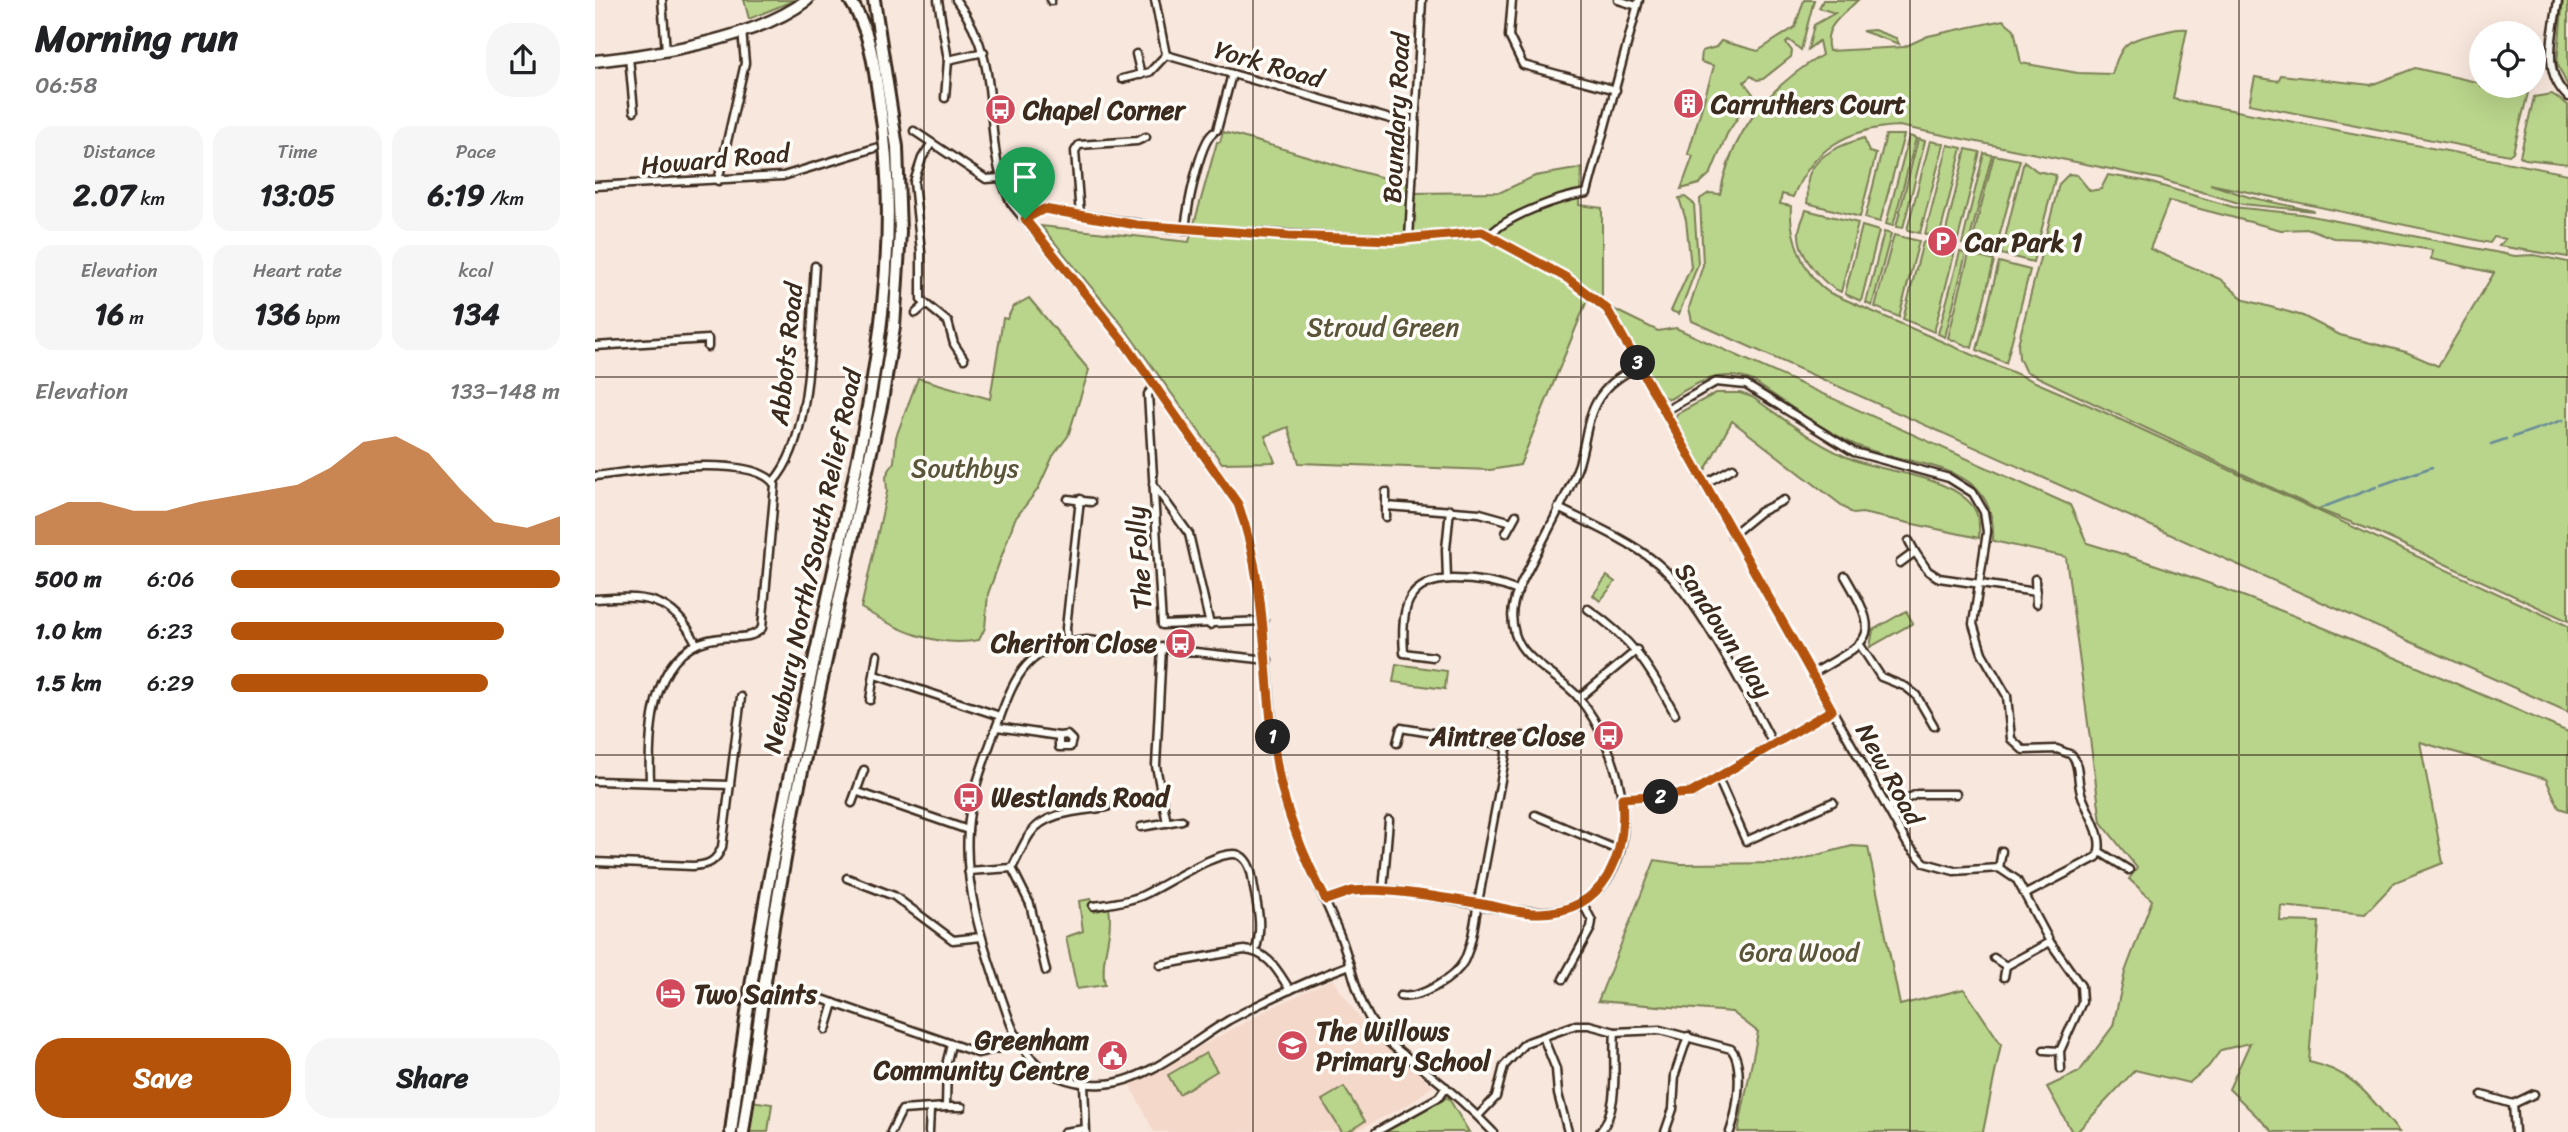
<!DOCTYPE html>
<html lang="en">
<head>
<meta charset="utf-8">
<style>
  body { margin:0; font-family:Sriracha,sans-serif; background:#f6f6f6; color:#202124; height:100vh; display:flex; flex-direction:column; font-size:26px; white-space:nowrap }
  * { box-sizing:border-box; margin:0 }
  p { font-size:23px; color:#757577 }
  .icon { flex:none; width:38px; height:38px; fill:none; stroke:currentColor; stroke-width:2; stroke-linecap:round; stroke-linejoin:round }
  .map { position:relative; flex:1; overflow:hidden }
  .panel { display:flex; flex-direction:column; background:#fff; width:595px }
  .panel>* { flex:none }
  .controls { position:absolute; left:1874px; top:21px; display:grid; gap:14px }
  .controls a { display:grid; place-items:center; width:77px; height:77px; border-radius:50%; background:#fff; box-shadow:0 7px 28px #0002; font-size:35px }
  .pin { position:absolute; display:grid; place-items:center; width:60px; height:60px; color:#fff; margin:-72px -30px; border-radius:50% 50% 50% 0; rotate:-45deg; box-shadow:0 0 7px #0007 }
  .pin .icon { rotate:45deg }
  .km { position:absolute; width:35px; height:35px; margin:-18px; border-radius:50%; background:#222; color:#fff; font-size:19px; line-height:35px; text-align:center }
  .round { display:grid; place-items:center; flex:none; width:74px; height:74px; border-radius:28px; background:#f6f6f6 }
  .overview { display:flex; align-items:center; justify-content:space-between; height:119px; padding:0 35px }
  h1 { font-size:38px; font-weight:800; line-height:52px }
  .figures { display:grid; grid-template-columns:repeat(3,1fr); gap:10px; height:119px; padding:7px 35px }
  .figures div { display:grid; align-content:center; border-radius:18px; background:#f6f6f6; text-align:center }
  .figures b { font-size:30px; font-weight:800 }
  .figures small { font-size:19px; font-weight:400 }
  .figures p { font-size:19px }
  .chart { height:196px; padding:14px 35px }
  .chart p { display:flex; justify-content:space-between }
  .chart svg { width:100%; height:126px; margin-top:7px; fill:#b45309; opacity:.7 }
  .cta { display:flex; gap:14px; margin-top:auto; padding:14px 35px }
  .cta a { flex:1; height:80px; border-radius:28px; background:#b45309; color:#fff; font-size:28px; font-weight:800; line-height:80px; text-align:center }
  .cta a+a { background:#f6f6f6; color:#202124 }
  ul { padding:0 35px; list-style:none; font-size:23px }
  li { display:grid; grid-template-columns:112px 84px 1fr; align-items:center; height:52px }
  li i { height:18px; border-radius:9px; background:#b45309 }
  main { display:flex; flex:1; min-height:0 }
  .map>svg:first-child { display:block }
  .built { fill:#f4d8ca }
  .green { fill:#b9d48b; stroke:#7a7f54; stroke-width:2; fill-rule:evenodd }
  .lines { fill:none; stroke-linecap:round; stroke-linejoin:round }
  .stream { stroke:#698d97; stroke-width:2.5 }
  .minor-casing { stroke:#3b2a1e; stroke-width:11 }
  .primary-casing { stroke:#3b2a1e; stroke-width:15 }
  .trunk-casing { stroke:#3b2a1e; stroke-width:16 }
  .minor { stroke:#fdfcf7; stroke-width:6 }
  .primary { stroke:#fdfcf7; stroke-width:10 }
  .trunk { stroke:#fdfcf7; stroke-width:10 }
  .route-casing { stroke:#fff; stroke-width:14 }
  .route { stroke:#b45309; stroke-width:9 }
  .grid { fill:none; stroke:#3b2a1e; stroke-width:2; stroke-opacity:0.55 }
  .labels { text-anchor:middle; stroke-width:7; stroke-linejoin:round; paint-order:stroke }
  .street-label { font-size:26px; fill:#3b2a1e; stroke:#fdfcf7 }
  .poi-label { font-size:26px; font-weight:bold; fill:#3b2a1e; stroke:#fdfcf7; text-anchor:start }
  .park-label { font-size:26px; fill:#5a5439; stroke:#fdfcf7 }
</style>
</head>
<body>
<main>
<section class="panel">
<div class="overview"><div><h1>Morning run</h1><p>06:58</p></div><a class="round"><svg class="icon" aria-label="share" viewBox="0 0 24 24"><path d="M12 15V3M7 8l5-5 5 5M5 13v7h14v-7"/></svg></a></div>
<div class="figures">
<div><p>Distance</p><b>2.07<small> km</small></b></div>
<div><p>Time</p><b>13:05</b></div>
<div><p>Pace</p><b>6:19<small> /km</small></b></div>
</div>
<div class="figures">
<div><p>Elevation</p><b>16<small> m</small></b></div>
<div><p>Heart rate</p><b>136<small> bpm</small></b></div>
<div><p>kcal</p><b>134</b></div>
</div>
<div class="chart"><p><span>Elevation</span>133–148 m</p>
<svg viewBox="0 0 160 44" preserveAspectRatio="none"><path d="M0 44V34L10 29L20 29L30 32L40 32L50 29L60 27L70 25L80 23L90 17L100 8L110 6L120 12L130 25L140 36L150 38L160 34V44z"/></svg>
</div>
<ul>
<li><b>500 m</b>6:06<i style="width:100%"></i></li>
<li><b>1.0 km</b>6:23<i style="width:83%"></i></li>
<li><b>1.5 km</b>6:29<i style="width:78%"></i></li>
</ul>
<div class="cta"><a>Save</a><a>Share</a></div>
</section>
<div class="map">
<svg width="1973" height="1132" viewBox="0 0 1973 1132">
  <rect width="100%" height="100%" fill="#f8e7dd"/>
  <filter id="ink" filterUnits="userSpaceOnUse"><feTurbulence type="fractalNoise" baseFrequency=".0143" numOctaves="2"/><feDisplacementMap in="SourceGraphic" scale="14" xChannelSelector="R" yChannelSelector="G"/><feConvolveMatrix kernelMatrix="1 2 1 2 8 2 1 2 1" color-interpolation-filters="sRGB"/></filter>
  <g filter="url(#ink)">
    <path class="built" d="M737 979 775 1032 838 1086 816 1103 759 1132H559L535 1085 672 1010Z"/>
    <g class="green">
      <path d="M149 0H200L154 19Z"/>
      <path d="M1209 0H1219L1206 50 1194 40 1191 43 1197 51 1196 57 1168 79 1162 80 1156 76 1149 82 1158 94 1132 134 1116 173 1104 184 1086 189 1098 156 1093 154 1119 66 1106 62 1107 51 1121 47 1126 41 1163 51 1200 27Z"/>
      <path d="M1228 0H1263C1248 15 1227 26 1234 51L1309 47 1333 36 1408 20 1419 29 1426 63 1483 73 1517 74C1527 40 1533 41 1564 33 1575 31 1580 28 1592 29L1578 99 1973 174V257L1904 246 1910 239 1899 237 1895 243 1615 184 1654 197 1719 211 1647 204 1564 179 1304 126C1253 128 1217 149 1198 197L1187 194 1185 204 1196 206C1194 236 1209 277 1235 293L1498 407 1973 626V712L1097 321 1094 308 1108 265 1105 199 1114 193 1125 194C1137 131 1173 87 1227 55L1224 41 1213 49 1219 25 1240 13 1224 8Z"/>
      <path d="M1968 0H1973V87L1962 63Z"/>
      <path d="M1279 30 1301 38 1304 44 1267 31Z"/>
      <path d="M1820 68 1886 83V86L1933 93 1918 152 1914 155 1654 104 1660 77 1683 81 1686 75 1776 85Z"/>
      <path d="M1957 94 1973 105V164L1930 159 1925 156 1939 97Z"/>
      <path d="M628 132C690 148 751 170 814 184V193L906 192 940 176 987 168 984 205 1007 208V297L993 298 925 465 895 470 704 463 693 427 670 436 680 462 627 463 525 322 446 226 594 242 622 142H625Z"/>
      <path d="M1291 135H1309L1285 222 1270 218Z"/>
      <path d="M1314 136 1321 138 1298 226 1291 224Z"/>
      <path d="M1269 138 1274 152 1281 154 1265 217 1212 203C1214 194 1211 183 1214 175 1222 153 1249 144 1269 138Z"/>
      <path d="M1323 139 1330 141 1308 228 1301 227Z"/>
      <path d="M1335 141 1349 144 1325 233 1312 230Z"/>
      <path d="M1353 145 1367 148 1344 238 1330 234Z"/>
      <path d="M1371 149 1385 152 1362 243 1349 239Z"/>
      <path d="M1389 153 1397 155 1373 246 1367 244Z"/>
      <path d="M1399 155 1425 160 1400 252 1376 246Z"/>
      <path d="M1429 161 1442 171 1461 175 1438 262 1406 254Z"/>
      <path d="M1474 174 1482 175 1495 191 1506 189 1513 175 1550 181 1638 207 1706 214 1920 256 1939 255 1973 262V621L1781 532 1722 509 1430 371 1424 358 1423 344 1464 184ZM1574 201 1686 230 1715 229 1738 238 1767 239 1837 250 1836 259 1899 273 1843 366 1811 352 1745 335 1708 316 1650 300 1625 279 1555 249Z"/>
      <path d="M1090 197 1099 204 1103 264 1084 314 1076 311 1096 267 1091 220 1084 198Z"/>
      <path d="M1211 210 1263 223 1246 292C1226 284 1202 253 1204 231 1205 224 1209 217 1211 210Z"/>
      <path d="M1267 226 1284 231 1266 301 1250 294Z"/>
      <path d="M1289 232 1296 234 1277 306 1271 303Z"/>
      <path d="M1299 235 1324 241 1304 317 1280 307Z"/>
      <path d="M1328 242 1360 251 1339 332 1308 319Z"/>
      <path d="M1365 252 1371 254 1350 337 1343 334Z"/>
      <path d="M1374 254 1399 261 1377 348 1353 338Z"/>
      <path d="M1404 262 1435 270 1411 363 1382 350Z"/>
      <path d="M434 298 494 370 473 436 458 456 443 489 420 519 393 594 390 628 384 640C340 648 303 630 266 608L292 492 291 476 299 462 301 437 323 378 395 399 408 318 412 319 418 307Z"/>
      <path d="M1014 307 1063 331 1081 328 1475 505 1492 543C1657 592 1815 664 1973 732V811L1964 808 1951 779 1825 742 1848 863 1800 882 1770 914 1686 906 1685 921 1724 922 1714 1062C1761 1072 1775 1098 1804 1132H1678L1634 1089 1655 1043 1626 1050 1613 1067 1594 1083 1540 1070 1482 1132H1477L1452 1087 1484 1072 1518 1026 1530 972 1557 900 1534 879 1542 868 1506 822 1471 557 1398 541C1403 455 1310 470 1254 442 1220 425 1189 402 1158 381 1125 368 1103 382 1075 399L1066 396Z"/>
      <path d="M1121 393H1145L1157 397C1190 419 1222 446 1259 460 1291 472 1346 476 1371 499 1384 510 1385 522 1384 538L1267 513 1258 514 1137 421 1108 474 1080 420 1082 414Z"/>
      <path d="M1012 576 1020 582 1005 601 998 595Z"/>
      <path d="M1311 611 1318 623 1275 647 1278 630Z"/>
      <path d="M801 664 852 671 850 689 798 682Z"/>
      <path d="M1257 846 1273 847 1305 1005 1369 989 1406 1044 1388 1132H1143L1163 1032 1137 1012 1003 1001 1060 860 1086 864 1192 863Z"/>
      <path d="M496 899 499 912 514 907C519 935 504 958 510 985L482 989 471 937 488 931 484 901Z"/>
      <path d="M611 1053 622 1071 584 1094 573 1075Z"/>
      <path d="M749 1087 770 1121 753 1132H747L727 1100Z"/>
      <path d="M853 1097 874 1132H790Z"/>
      <path d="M156 1101 177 1104 173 1132H152Z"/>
    </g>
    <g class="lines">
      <g class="stream">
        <path d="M1918 437 1968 420"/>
        <path d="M1896 444 1911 439"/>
        <path d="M1786 485 1837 467"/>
        <path d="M1726 508 1781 487"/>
      </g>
      <defs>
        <g id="minor">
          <path d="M67 0 71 51"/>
          <path d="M343 0 353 60 350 98"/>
          <path d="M361 0C414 70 382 135 416 203L529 342 643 504C676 593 668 688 685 780 696 835 725 886 746 938 757 966 762 1002 780 1027 793 1045 814 1058 832 1072 855 1090 877 1110 898 1132"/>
          <path d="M560 0 571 55"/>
          <path d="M917 0 914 36 928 65 1021 90"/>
          <path d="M1023 0 1042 6"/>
          <path d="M1963 0C1959 33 1945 71 1973 97"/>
          <path d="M456 1V0"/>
          <path d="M541 54 546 75"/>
          <path d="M571 55 820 126"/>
          <path d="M34 57 39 111"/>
          <path d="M353 60 389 52"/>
          <path d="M527 79 555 72 571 55"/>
          <path d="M622 130 637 74"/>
          <path d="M319 131 391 179 405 178"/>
          <path d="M336 144 327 158 319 182 326 252V300L353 322 359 344 369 359"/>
          <path d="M123 181 150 63 147 30"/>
          <path d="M0 186 188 176 280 148"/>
          <path d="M485 215 480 151 484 145 542 141 551 137"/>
          <path d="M430 219 449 209 571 228 797 240 887 232 972 278 1012 309 1313 845 1330 863 1359 871 1404 868 1422 880"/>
          <path d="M590 230C592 210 604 144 618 133"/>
          <path d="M895 235C913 215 965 197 992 193L1044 0"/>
          <path d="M814 239 827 0"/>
          <path d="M321 313 330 305"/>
          <path d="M0 346 113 339V347"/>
          <path d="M560 386 553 394 567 625 669 621"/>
          <path d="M1070 411 1121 382 1151 385 1259 452 1354 478 1378 493 1389 512 1392 532 1378 624 1387 653 1412 696 1416 739 1428 750 1462 749 1477 755C1485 765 1482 780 1486 793 1491 811 1512 838 1502 857L1431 894"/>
          <path d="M0 476C35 472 159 451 180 485L167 628C157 640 140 636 126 638 57 644 53 726 55 781"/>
          <path d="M178 482C219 438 215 326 220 266"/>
          <path d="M558 484 594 534 615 625"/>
          <path d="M1109 484 1138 468"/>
          <path d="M473 499 496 502"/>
          <path d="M791 506 885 513 917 522"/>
          <path d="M963 508C996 524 1033 540 1062 563 1103 597 1152 694 1178 744"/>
          <path d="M791 517V492"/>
          <path d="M911 533 921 515"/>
          <path d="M1137 535 1165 512 1189 500"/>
          <path d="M1320 552 1333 571 1344 578 1441 592"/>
          <path d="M1305 563 1320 552 1314 541"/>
          <path d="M852 579 851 549 855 509"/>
          <path d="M1440 579 1441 604"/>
          <path d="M0 599C47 596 77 594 101 643"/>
          <path d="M993 609C1038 640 1054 666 1080 714"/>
          <path d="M472 642 471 628 485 499"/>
          <path d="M1265 645 1286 677 1311 687 1321 695 1339 726"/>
          <path d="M567 647 561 766 572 823"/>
          <path d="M838 657 809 653C806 611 809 580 858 579 882 579 901 582 923 591"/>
          <path d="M673 660 492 640C426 646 419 681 399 733 388 765 375 796 373 830 369 887 387 943 406 996 412 1013 418 1034 429 1049 445 1075 479 1086 508 1084 550 1083 598 1041 634 1020 673 999 714 980 755 965"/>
          <path d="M1217 674C1276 639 1288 640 1250 576"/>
          <path d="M280 675 405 716"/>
          <path d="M984 698 1042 650"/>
          <path d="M275 700 282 655"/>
          <path d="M402 727 464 736 472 735 477 740 475 747H464V736"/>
          <path d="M802 743 806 728 897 743 912 748C903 796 894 844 885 892 880 914 879 940 869 961 860 978 824 1000 805 996"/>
          <path d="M912 748 928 736"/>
          <path d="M1123 778 1151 841 1238 802"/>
          <path d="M0 781 135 785"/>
          <path d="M263 792 373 830"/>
          <path d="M1027 798 1096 793 1237 710"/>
          <path d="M257 803 269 770"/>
          <path d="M1292 808 1322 794H1361"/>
          <path d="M940 815 1025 851"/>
          <path d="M546 827 587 820"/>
          <path d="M1505 852 1534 870"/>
          <path d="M0 862 98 866C113 865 121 862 127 847L146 697"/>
          <path d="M417 868 435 904 451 971"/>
          <path d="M1404 868 1407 851"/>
          <path d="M373 871 417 868C423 857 428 844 435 834 450 811 488 811 512 807"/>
          <path d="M252 878 299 896 358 940 386 937"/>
          <path d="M1423 882 1455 942 1486 986 1487 1002 1465 1051 1466 1069"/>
          <path d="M788 890 794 820"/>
          <path d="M731 900C742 896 754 891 766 890 827 884 934 930 985 903 1059 864 1025 747 983 697 965 676 928 661 920 634 917 624 916 613 919 602 922 589 930 576 936 564 952 531 972 498 984 464 991 442 991 418 1004 398 1015 382 1027 375 1044 366"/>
          <path d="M498 906C514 904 531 902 546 896 566 888 625 847 644 855 656 861 657 876 659 888 663 909 668 930 660 951"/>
          <path d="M1399 958 1411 966 1455 942"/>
          <path d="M565 965 649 950C674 952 682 970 695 990"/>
          <path d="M1409 977 1411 966"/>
          <path d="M968 979 996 928 997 921 987 902"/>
          <path d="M227 999 383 1053 410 1047 423 1036"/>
          <path d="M231 1030 239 1003"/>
          <path d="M948 1037 961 1069 963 1094 973 1132"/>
          <path d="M1449 1050 1465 1051"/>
          <path d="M489 1084 491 1132"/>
          <path d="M1887 1095 1918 1104 1920 1132"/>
          <path d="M1918 1104 1939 1094"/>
          <path d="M351 1107H367"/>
          <path d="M883 1116 901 1097 909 1066 930 1043 981 1025H994L1020 1032 1065 1030 1136 1049C1150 1065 1142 1113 1135 1132"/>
          <path d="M296 1132 307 1110 351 1107 352 1061 356 1045"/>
          <path d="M334 1132 335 1110"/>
          <path d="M469 1132 490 1129"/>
          <path d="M781 1132 844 1097 851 1087"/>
          <path d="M1005 1132C1026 1107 1017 1062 1020 1032"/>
          <path d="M1070 1132 1078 1109 1080 1074 1093 1036"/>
        </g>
        <path id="primary" d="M0 61C63 54 161 39 212 0"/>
        <g id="trunk">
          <path d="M136 1132C151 1005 172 880 199 755 216 672 235 589 253 506 282 371 307 238 284 99 279 64 275 30 255 0"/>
          <path d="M148 1132 179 920 199 808 287 401 299 327 305 232 302 147 279 0"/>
        </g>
      </defs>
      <use href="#minor" class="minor-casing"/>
      <use href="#primary" class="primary-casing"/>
      <use href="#trunk" class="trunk-casing"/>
      <use href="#minor" class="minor"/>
      <use href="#primary" class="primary"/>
      <use href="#trunk" class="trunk"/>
    </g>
  </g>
  <g class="lines" filter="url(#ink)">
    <defs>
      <path id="route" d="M449 209 542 225 694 236 797 240 887 232 972 278 1012 309 1237 710 1096 793 1027 798C1032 855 1011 911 945 913 926 914 906 907 887 904 850 898 812 891 775 890L757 891 731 900C712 863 694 822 685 781 666 689 676 594 643 504L529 342 430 219Z"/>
    </defs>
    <use href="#route" class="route-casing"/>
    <use href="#route" class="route"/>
  </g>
  <path class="grid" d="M329 0V1132M658 0V1132M986 0V1132M1315 0V1132M1644 0V1132M0 377H1973M0 755H1973"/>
  <defs>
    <symbol id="building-disc" viewBox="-11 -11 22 22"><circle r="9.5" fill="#d1495b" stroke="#fdfcf7"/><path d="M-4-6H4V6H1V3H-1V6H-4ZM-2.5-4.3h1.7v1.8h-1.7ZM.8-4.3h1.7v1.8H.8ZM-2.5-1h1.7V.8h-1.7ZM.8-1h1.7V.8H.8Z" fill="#fff"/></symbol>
    <symbol id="bus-disc" viewBox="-11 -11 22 22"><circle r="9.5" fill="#d1495b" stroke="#fdfcf7"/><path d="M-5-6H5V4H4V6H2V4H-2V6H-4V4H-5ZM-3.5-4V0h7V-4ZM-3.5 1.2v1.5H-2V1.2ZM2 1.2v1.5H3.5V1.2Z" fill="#fff"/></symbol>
    <symbol id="parking-disc" viewBox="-11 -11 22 22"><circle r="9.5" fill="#d1495b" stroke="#fdfcf7"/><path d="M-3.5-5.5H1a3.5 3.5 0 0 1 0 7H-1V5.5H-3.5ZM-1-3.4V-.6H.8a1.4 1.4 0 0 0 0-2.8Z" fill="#fff"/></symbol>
    <symbol id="hotel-disc" viewBox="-11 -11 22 22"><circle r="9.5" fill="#d1495b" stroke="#fdfcf7"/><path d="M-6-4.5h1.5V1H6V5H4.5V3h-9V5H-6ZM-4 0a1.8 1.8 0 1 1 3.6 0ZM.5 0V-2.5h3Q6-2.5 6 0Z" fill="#fff"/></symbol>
    <symbol id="school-disc" viewBox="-11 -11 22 22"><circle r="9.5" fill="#d1495b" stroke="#fdfcf7"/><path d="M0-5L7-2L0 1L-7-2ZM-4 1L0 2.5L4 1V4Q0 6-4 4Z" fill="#fff"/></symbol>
    <symbol id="civic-disc" viewBox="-11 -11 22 22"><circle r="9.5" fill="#d1495b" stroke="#fdfcf7"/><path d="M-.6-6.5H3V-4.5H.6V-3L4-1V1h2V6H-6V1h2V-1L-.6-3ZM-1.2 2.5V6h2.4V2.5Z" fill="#fff"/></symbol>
  </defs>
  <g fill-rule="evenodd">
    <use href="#building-disc" x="1076" y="86" width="35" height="35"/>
    <use href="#bus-disc" x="388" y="92" width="35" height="35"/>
    <use href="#parking-disc" x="1330" y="224" width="35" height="35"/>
    <use href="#bus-disc" x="568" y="626" width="35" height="35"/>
    <use href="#bus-disc" x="996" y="718" width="35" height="35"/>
    <use href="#bus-disc" x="356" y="780" width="35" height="35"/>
    <use href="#hotel-disc" x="58" y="976" width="35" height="35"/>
    <use href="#school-disc" x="680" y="1028" width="35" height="35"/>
    <use href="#civic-disc" x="500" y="1038" width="35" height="35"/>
  </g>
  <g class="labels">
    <g class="street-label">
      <text transform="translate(674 64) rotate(16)" y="9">York Road</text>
      <text transform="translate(801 118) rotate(-87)" y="9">Boundary Road</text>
      <text transform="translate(120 159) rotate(-5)" y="9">Howard Road</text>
      <text transform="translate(191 354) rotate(-84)" y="9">Abbots Road</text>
      <text transform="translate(544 558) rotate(-94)" y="9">The Folly</text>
      <text transform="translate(217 561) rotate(-78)" y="9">Newbury North/South Relief Road</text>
      <text transform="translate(1129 630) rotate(57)" y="9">Sandown Way</text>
      <text transform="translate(1295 774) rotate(61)" y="9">New Road</text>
    </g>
    <g class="poi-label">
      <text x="1116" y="113">Carruthers Court</text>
      <text x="428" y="119">Chapel Corner</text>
      <text x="1370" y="251">Car Park 1</text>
      <text x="562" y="652" text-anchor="end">Cheriton Close</text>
      <text x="990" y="745" text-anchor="end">Aintree Close</text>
      <text x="396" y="806">Westlands Road</text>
      <text x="99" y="1003">Two Saints</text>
      <text x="721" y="1040">The Willows<tspan x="721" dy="30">Primary School</tspan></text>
      <text x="494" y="1049" text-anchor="end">Greenham<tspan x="494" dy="30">Community Centre</tspan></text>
    </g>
    <g class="park-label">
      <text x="788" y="336">Stroud Green</text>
      <text x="370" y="477">Southbys</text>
      <text x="1204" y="961">Gora Wood</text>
    </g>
  </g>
</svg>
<div class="controls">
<a><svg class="icon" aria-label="locate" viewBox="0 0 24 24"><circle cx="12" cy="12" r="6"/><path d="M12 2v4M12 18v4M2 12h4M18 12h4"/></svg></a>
</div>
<div class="pin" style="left:430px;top:219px;background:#1e9e55"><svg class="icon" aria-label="arrive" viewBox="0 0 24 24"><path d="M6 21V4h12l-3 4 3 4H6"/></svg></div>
<b class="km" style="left:678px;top:737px">1</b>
<b class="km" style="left:1066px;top:797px">2</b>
<b class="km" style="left:1043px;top:363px">3</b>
</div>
</main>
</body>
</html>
